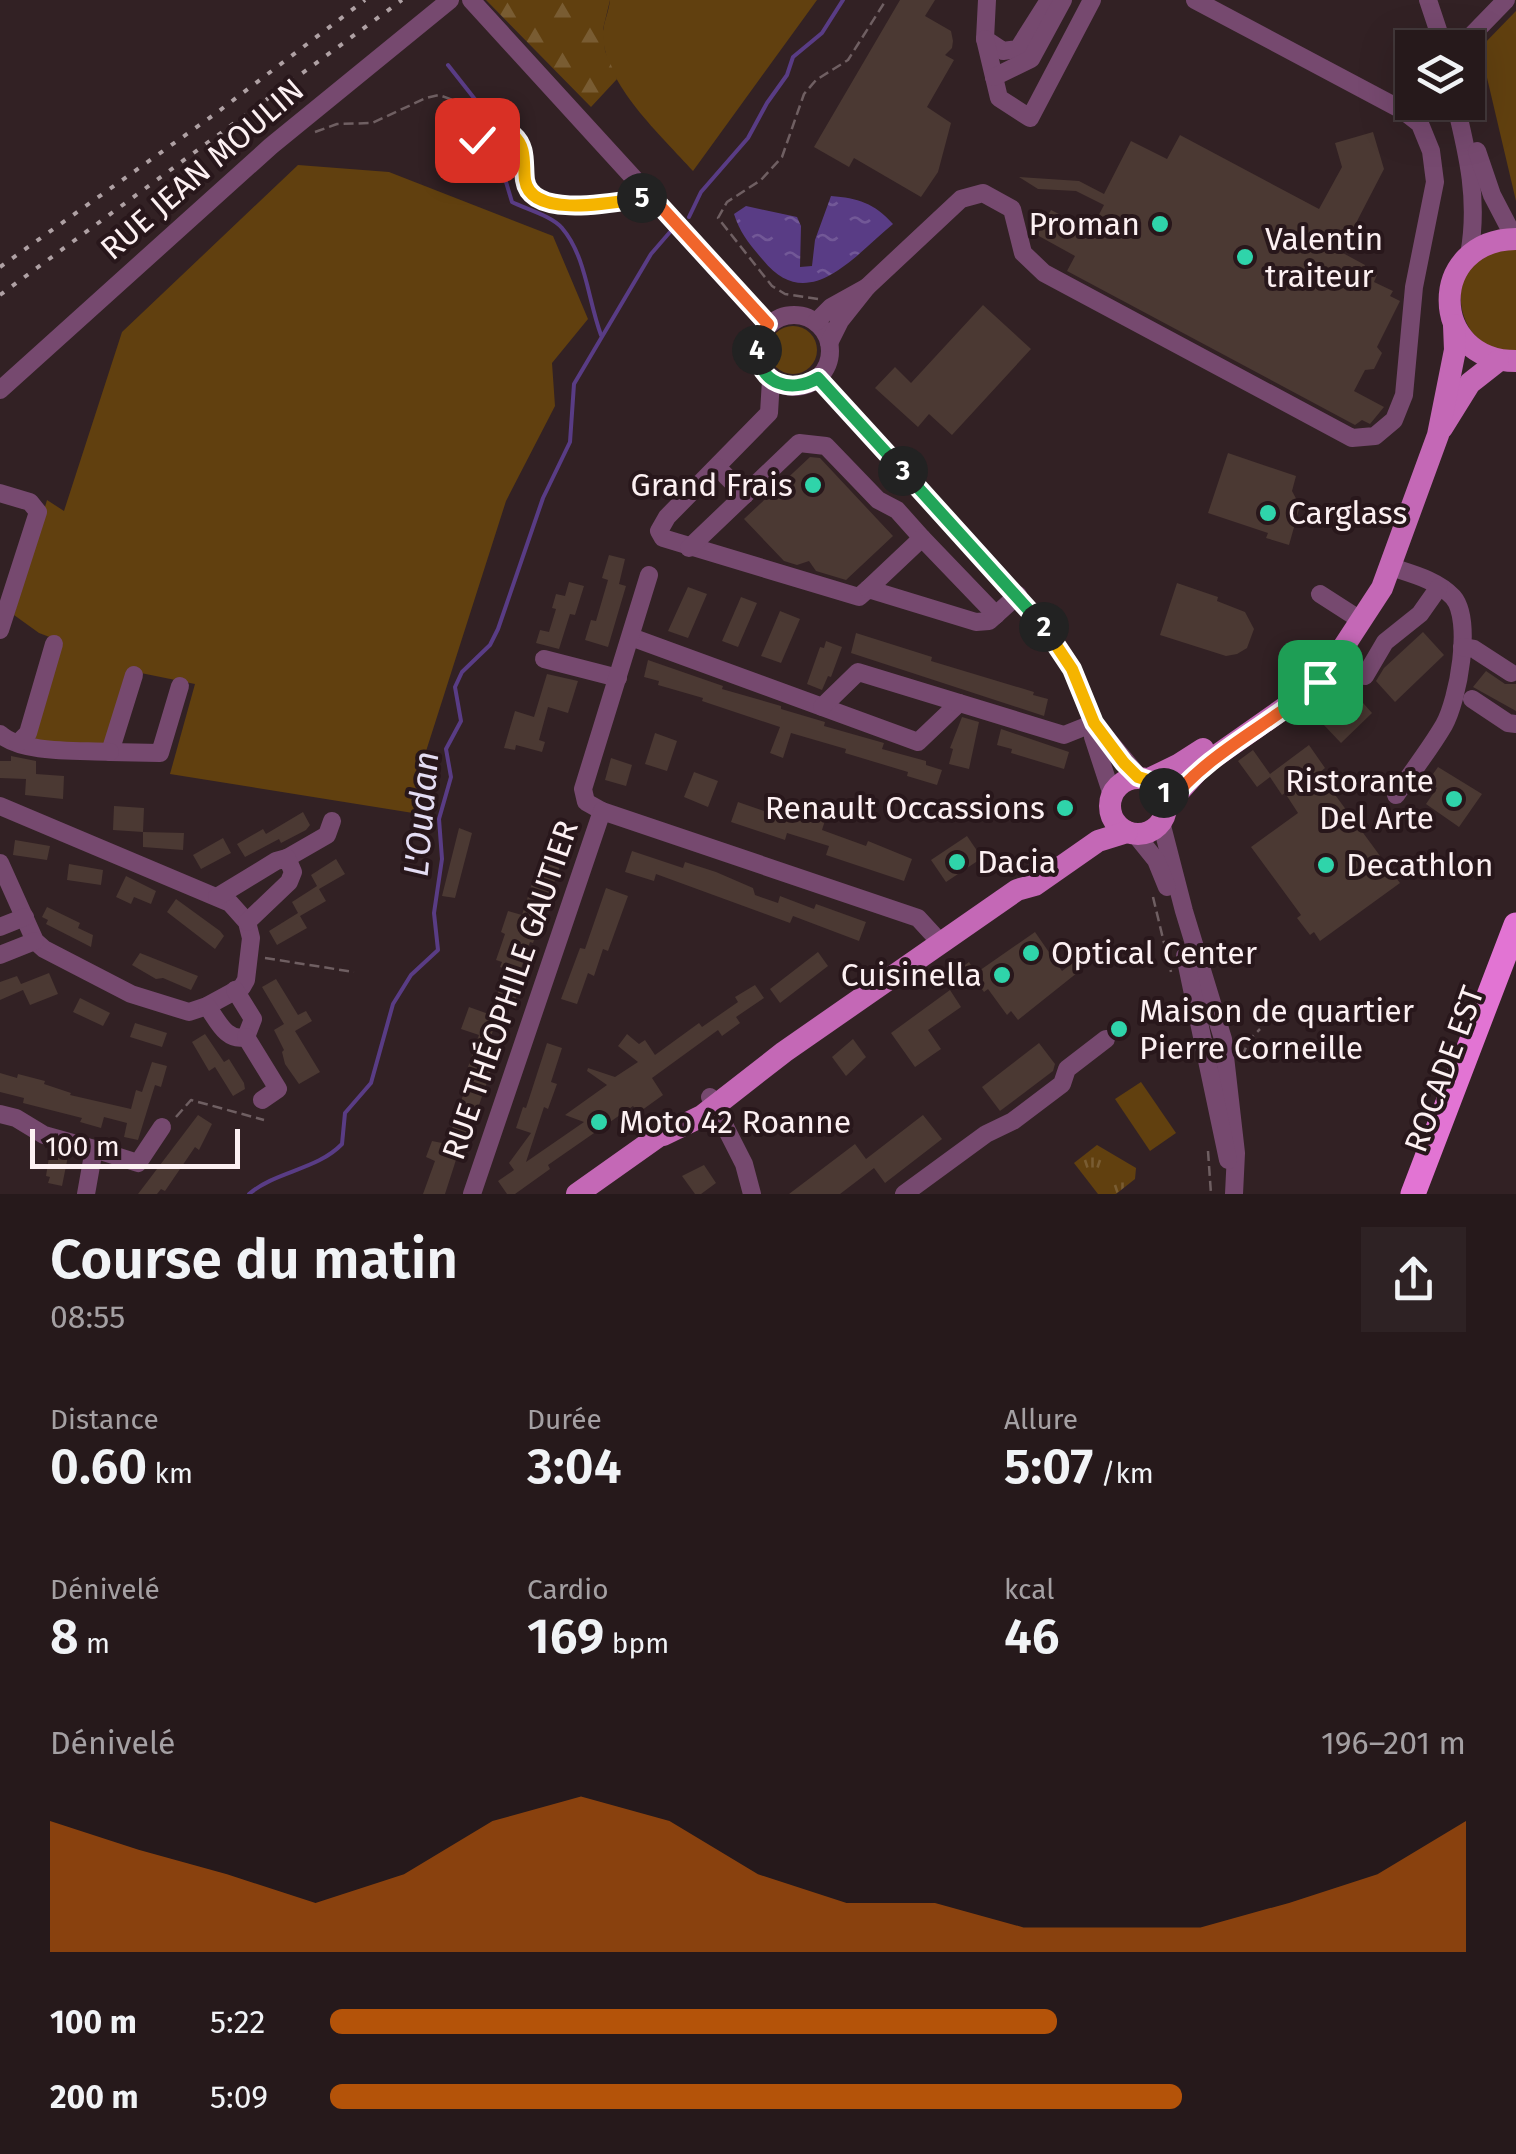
<!DOCTYPE html>
<html lang="fr">
<head>
<meta charset="utf-8">
<style>
  body { margin:0; font-family:"Fira Sans",sans-serif; background:#2e2224; color:#f1f3f6; height:100vh; display:flex; flex-direction:column; font-size:38px; white-space:nowrap }
  * { box-sizing:border-box; margin:0 }
  p { font-size:32px; color:#a4a0a3 }
  .icon { flex:none; width:55px; height:55px; fill:none; stroke:currentColor; stroke-width:2; stroke-linecap:round; stroke-linejoin:round }
  .map { position:relative; height:1194px; overflow:hidden }
  .sheet { display:flex; flex-direction:column; background:#26191b; flex:1 }
  .sheet>* { flex:none }
  .tools { position:absolute; left:1395px; top:30px; display:grid; gap:20px }
  .tools a { display:grid; place-items:center; width:90px; height:90px; border-radius:0px; background:#26191b; box-shadow:0 10px 40px #0002,0 0 0 2px #42383a; font-size:50px }
  .scale { position:absolute; left:30px; bottom:25px; width:210px; box-sizing:border-box; padding-left:10px; border:5px solid #fcf0f2; border-top:0; font-size:28px; line-height:35px; white-space:nowrap; color:#fcf0f2; -webkit-text-stroke:8px #28171b; paint-order:stroke }
  .pin { position:absolute; display:grid; place-items:center; width:85px; height:85px; color:#fff; margin:-42px; border-radius:20px; box-shadow:0 5px 15px #0006 }
  .km { position:absolute; width:50px; height:50px; margin:-25px; border-radius:50%; background:#222; color:#fff; font-size:28px; line-height:50px; text-align:center }
  .round { display:grid; place-items:center; flex:none; width:105px; height:105px; border-radius:0px; background:#2e2224 }
  .summary { display:flex; align-items:center; justify-content:space-between; height:170px; padding:0 50px }
  h1 { font-size:55px; font-weight:600; line-height:75px }
  .stats { display:grid; grid-template-columns:repeat(3,1fr); gap:15px; height:170px; padding:10px 50px }
  .stats div { display:grid; align-content:center }
  .stats b { font-size:50px; font-weight:600 }
  .stats small { font-size:28px; font-weight:400 }
  .stats p { font-size:28px }
  .chart { height:280px; padding:20px 50px }
  .chart p { display:flex; justify-content:space-between }
  .chart svg { width:100%; height:180px; margin-top:10px; fill:#b45309; opacity:.7 }
  ul { padding:0 50px; list-style:none; font-size:32px }
  li { display:grid; grid-template-columns:160px 120px 1fr; align-items:center; height:75px }
  li i { height:25px; border-radius:12px; background:#b45309 }
  .map>svg:first-child { display:block }
  .green { fill:#61400f }
  .forest { fill:url(#forest-firs) }
  .park { fill:url(#park-tufts) }
  .water { fill:url(#water-ripples) }
  .lines { fill:none; stroke-linecap:round; stroke-linejoin:round }
  .stream { stroke:#593c85; stroke-width:4 }
  .building { fill:#4b3933 }
  .path { stroke:#6f5f62; stroke-width:2.5; stroke-dasharray:10 5; stroke-linecap:butt }
  .minor { stroke:#76496f; stroke-width:18 }
  .major { stroke:#c468b6; stroke-width:22 }
  .highway { stroke:#e274d3; stroke-width:25 }
  .rail { stroke:#afa1a4; stroke-width:4; stroke-dasharray:5 10; stroke-linecap:butt }
  .split-1-casing { stroke:#fff; stroke-width:20 }
  .split-2-casing { stroke:#fff; stroke-width:20 }
  .split-3-casing { stroke:#fff; stroke-width:20 }
  .split-4-casing { stroke:#fff; stroke-width:20 }
  .split-5-casing { stroke:#fff; stroke-width:20 }
  .split-6-casing { stroke:#fff; stroke-width:20 }
  .split-1 { stroke:#f0652b; stroke-width:12 }
  .split-2 { stroke:#f5b400; stroke-width:12 }
  .split-3 { stroke:#22a559; stroke-width:12 }
  .split-4 { stroke:#22a559; stroke-width:12 }
  .split-5 { stroke:#f0652b; stroke-width:12 }
  .split-6 { stroke:#f5b400; stroke-width:12 }
  .poi-dot { fill:#2fd4aa; stroke:#28171b; stroke-width:4 }
  .labels { text-anchor:middle; stroke-width:8; stroke-linejoin:round; paint-order:stroke }
  .street-label { font-size:32px; fill:#fcf0f2; stroke:#28171b }
  .poi-label { font-size:32px; fill:#fcf0f2; stroke:#28171b; text-anchor:start }
  .water-label { font-size:35px; font-style:italic; fill:#e4ddf3; stroke:#28171b }
</style>
</head>
<body>
<div class="map">
<svg width="1516" height="1194" viewBox="0 0 1516 1194">
  <defs>
    <pattern id="forest-firs" width="22" height="20" patternUnits="userSpaceOnUse" patternTransform="scale(2.5)"><rect width="22" height="20" fill="#61400f"/><path d="M5 1l3.5 6h-7zM16 11l3.5 6h-7z" fill="#795c32"/></pattern>
    <pattern id="park-tufts" width="24" height="20" patternUnits="userSpaceOnUse" patternTransform="scale(2.5)"><rect width="24" height="20" fill="#61400f"/><path d="M3 7l-1-3M5 7V3M7 7l1-3M15 17l-1-3M17 17v-4M19 17l1-3" fill="none" stroke="#795c32"/></pattern>
    <pattern id="water-ripples" width="26" height="14" patternUnits="userSpaceOnUse" patternTransform="scale(2.5)"><rect width="26" height="14" fill="#593c85"/><path d="M2 4q2-2 4 0t4 0M15 11q2-2 4 0t4 0" fill="none" stroke="#725897"/></pattern>
  </defs>
  <rect width="100%" height="100%" fill="#322124"/>
  <g class="green">
    <path d="M610 0H817L693 171C662 136 601 82 603 31 604 21 609 11 610 0Z"/>
    <path d="M1516 11V201L1480 48Z"/>
    <path d="M298 165 389 172 553 236 588 319 552 363 555 406 506 501 420 770 413 813 170 774 195 684 131 671 109 745 47 742 32 738 60 641 39 633 14 615 47 500 64 511 122 332Z"/>
    <path d="M1516 249V351C1459 358 1438 270 1492 252 1499 250 1508 250 1516 249Z"/>
    <circle cx="793" cy="350" r="24"/>
    <path d="M1141 1082 1176 1133 1150 1151 1115 1099Z"/>
  </g>
  <path class="forest" d="M486 0H610L603 29 605 51 617 79 591 107Z"/>
  <path class="park" d="M1097 1145 1136 1168 1135 1179 1116 1194H1098L1074 1163Z"/>
  <path class="water" d="M831 196C858 198 874 203 893 224 854 256 808 316 763 260 750 245 740 233 734 214L746 206 797 217 801 226 800 267 812 266 815 240Z"/>
  <g class="lines">
    <g class="stream">
      <path d="M448 65 485 112 512 202C526 209 552 216 562 228 586 256 588 300 601 335"/>
      <path d="M689 217 701 192 748 138 767 103 787 75 793 57 822 33 843 0"/>
      <path d="M249 1194C276 1171 317 1170 342 1144L345 1113 371 1083 393 1004 411 975 438 950 434 913 442 859 439 819 451 777 446 749 461 721 455 687 462 672 490 645 498 629 543 498 570 442 574 384 651 254 670 232"/>
    </g>
  </g>
  <g class="building">
    <path d="M900 0H935L925 16 951 31 953 41 952 48 945 55 954 60 927 107 951 123 938 172 921 197 854 158 849 167 814 147Z"/>
    <path d="M1373 132 1384 169 1341 252 1365 265 1364 268 1377 275 1374 282 1393 291 1390 296 1400 301 1377 347 1382 353 1374 369 1365 370 1354 391 1384 407 1370 424 1362 420 1355 425 1067 271 1075 256 1037 235 1051 210 1091 230 1104 205 1076 191 1038 189 1019 177 1079 181 1104 194 1131 141 1167 159 1180 135 1319 209 1342 167 1335 143Z"/>
    <path d="M983 305 1031 349 952 435 929 414 918 427 875 388 895 367 911 383Z"/>
    <path d="M1228 453 1296 476 1292 491 1300 506 1289 545 1266 538 1268 533 1208 513Z"/>
    <path d="M810 457 820 458 893 536 846 580 816 571 809 561 797 565 784 561 744 519Z"/>
    <path d="M609 555 625 559 619 584 626 586 608 647 585 640 591 620 596 621 608 580 602 578Z"/>
    <path d="M569 582 584 586 575 615 570 614 559 649 536 643 540 630 549 632 556 609 552 608 556 594 565 596Z"/>
    <path d="M1177 583 1218 597 1217 601 1245 612 1254 629 1247 648 1237 654 1226 656 1160 635Z"/>
    <path d="M688 587 707 594 688 638 668 631Z"/>
    <path d="M741 597 757 603 738 647 722 641Z"/>
    <path d="M780 611 800 619 781 663 761 656Z"/>
    <path d="M1423 632 1444 655 1395 702 1376 681 1384 668Z"/>
    <path d="M856 633 932 657 931 661 1034 692 1033 695 1048 699 1044 716 851 653Z"/>
    <path d="M826 641 842 647 831 677 828 676 822 690 807 684 820 647 824 648Z"/>
    <path d="M648 660 723 686 722 689 781 706V709L825 722 824 726 884 743 882 749 926 761V765L942 770 937 785 907 776 908 772 845 753 846 749 791 733 783 758 770 753 780 727 702 701 703 698 658 685 659 681 644 677Z"/>
    <path d="M1486 671 1505 684H1516V711L1473 687Z"/>
    <path d="M547 674 578 681 568 713 548 707 539 740 545 742 542 752 516 745 515 750 504 748 515 711 534 717Z"/>
    <path d="M1355 694 1372 713 1341 743 1323 724Z"/>
    <path d="M962 717 979 722 969 769 949 764 953 749 950 748Z"/>
    <path d="M1001 729 1069 752 1064 769 1011 753 1012 749 997 745Z"/>
    <path d="M655 733 677 741 667 771 645 764Z"/>
    <path d="M1309 745 1325 768 1319 773 1400 883 1320 941 1314 932 1310 935 1297 918 1301 915 1251 847 1298 813 1285 793 1282 795 1270 777 1257 787 1238 761 1253 750 1270 774Z"/>
    <path d="M11 756 36 761V774L64 776 63 799 25 795 26 779 0 778V761H11Z"/>
    <path d="M611 758 632 765 626 786 605 780Z"/>
    <path d="M1438 767 1482 794 1459 827 1426 804 1437 788 1428 781Z"/>
    <path d="M694 772 718 781 708 807 684 797Z"/>
    <path d="M738 802 770 813 772 805 805 816 807 807 827 814 822 830 866 846 868 841 912 859 904 881 826 855 829 846 787 833 785 840 731 822Z"/>
    <path d="M114 806 144 808 143 832 113 830Z"/>
    <path d="M303 812 310 825 306 830 281 843 279 839 245 857 237 844 263 829 266 834Z"/>
    <path d="M555 819 574 826 533 943 530 942 516 984 520 986 513 1007 495 1001 506 969 500 967 502 962 496 960 505 934 501 932 508 911 522 915 532 884 535 886Z"/>
    <path d="M459 828 472 833 455 898 442 896Z"/>
    <path d="M143 832 184 833 183 850 143 847Z"/>
    <path d="M967 836 982 858 946 882 931 860Z"/>
    <path d="M223 838 231 853 201 869 193 855Z"/>
    <path d="M15 840 50 846 47 860 13 855Z"/>
    <path d="M632 851 683 868 685 862 716 872 753 888 755 895 778 903 780 896 814 909 816 904 866 922 859 941 793 916 790 923 656 874 654 881 625 872Z"/>
    <path d="M336 859 345 874 319 889 326 901 300 916 307 928 277 945 269 931 298 913 292 902 317 886 311 875Z"/>
    <path d="M69 864 103 870 101 885 67 880Z"/>
    <path d="M126 876 156 891 151 904 134 897 131 904 116 897Z"/>
    <path d="M606 888 628 896 608 951 603 949 594 976 588 973 577 1004 561 999 580 948 585 949Z"/>
    <path d="M176 899 220 931 224 936 215 949 167 912Z"/>
    <path d="M47 907 80 923 78 928 93 935 91 947 46 924 48 920 42 917Z"/>
    <path d="M1035 932 1062 971 1086 953 1092 961 1018 1020 1011 1011 1007 1015 988 989 984 992 973 977 959 987 951 975 969 962 976 973Z"/>
    <path d="M818 952 828 966 780 1003 770 989Z"/>
    <path d="M140 953 198 976 191 990 163 978 156 979 132 965Z"/>
    <path d="M49 973 58 994 30 1005 23 990 0 1000V982L17 976 21 984Z"/>
    <path d="M276 979 298 1015 306 1011 312 1021 295 1031 320 1072 299 1084 285 1064 282 1052 284 1050 274 1030 284 1024 262 987Z"/>
    <path d="M755 985 764 998 736 1017 740 1023 722 1036 718 1030 652 1078 663 1095 638 1113 633 1106 548 1165 550 1169 515 1194H507L498 1181 514 1170 509 1163 531 1133 516 1128 523 1107 526 1108 547 1043 562 1048 551 1082 557 1084 548 1109 544 1107 526 1162 584 1122 565 1115 607 1085 587 1071 588 1068 615 1077 638 1062 618 1046 627 1034 639 1044 645 1040 655 1055 699 1023 702 1027 738 1002 735 997Z"/>
    <path d="M950 990 961 1007 928 1030 941 1049 915 1067 891 1033Z"/>
    <path d="M80 998 110 1013 103 1026 73 1012Z"/>
    <path d="M469 1007 497 1017 486 1053 496 1056 468 1137 464 1135 445 1194H423L435 1161 426 1157 432 1141 447 1144 472 1068 468 1067 479 1035 461 1029Z"/>
    <path d="M135 1023 167 1033 162 1047 130 1037Z"/>
    <path d="M205 1034 224 1062 229 1059 244 1083 245 1089 233 1096 215 1067 209 1071 192 1042Z"/>
    <path d="M853 1039 866 1057 846 1076 832 1057Z"/>
    <path d="M1039 1043 1055 1064 1053 1071 1000 1111 982 1087Z"/>
    <path d="M152 1062 167 1066 161 1087 155 1085 138 1140 124 1137 127 1123 104 1117 101 1128 80 1122 82 1118 23 1103 24 1098 0 1092V1073L17 1078 18 1074 45 1081 44 1084 71 1093 70 1095 131 1109 136 1090 142 1092Z"/>
    <path d="M198 1115 212 1124 199 1150 195 1147 165 1191 161 1189 157 1194H138Z"/>
    <path d="M923 1115 942 1139 885 1183 874 1168 840 1194H789L855 1144 866 1159Z"/>
    <path d="M50 1151 68 1156 62 1186 48 1183 50 1177 46 1176Z"/>
    <path d="M704 1165 716 1183 701 1194H695L682 1176Z"/>
  </g>
  <g class="lines">
    <g class="path">
      <path d="M315 132 337 124 372 123 426 98 439 95 453 100 462 109 477 140 508 134 519 140 525 186 531 194 571 209 631 200"/>
      <path d="M818 299 785 294 772 286 718 218 727 202 761 180 782 157 804 94 816 80 848 60 886 0"/>
      <path d="M1153 897 1171 972"/>
      <path d="M265 958 354 972"/>
      <path d="M1242 1057 1249 1040 1260 1029"/>
      <path d="M176 1117 191 1100 264 1120"/>
      <path d="M1208 1151 1211 1194"/>
    </g>
    <g class="minor">
      <path d="M471 0 768 325"/>
      <path d="M987 0 985 39 1003 51 1018 49 1049 0"/>
      <path d="M1428 0 1444 48"/>
      <path d="M985 39 999 98 1030 118 1092 0"/>
      <path d="M1444 47 1470 37 1506 0"/>
      <path d="M994 77 1031 59 1063 0"/>
      <path d="M1455 102C1468 155 1479 201 1469 255"/>
      <path d="M1477 151 1492 195 1515 239"/>
      <path d="M867 287 961 199 983 193 1012 209 1023 253 1044 273 1352 438 1375 436 1394 420 1404 395 1414 287 1435 182 1431 151 1420 124 1402 110 1195 0"/>
      <circle cx="794" cy="351" r="36"/>
      <path d="M816 322 831 307 867 287 840 321 829 343"/>
      <path d="M818 378 1045 628 1072 669 1094 723 1139 777"/>
      <path d="M771 380 769 413 667 517 659 531 663 538 859 597 868 589 976 622 989 621 1018 595"/>
      <path d="M0 390 271 146 450 0"/>
      <path d="M717 467 745 495"/>
      <path d="M0 493 30 502 38 512 0 630"/>
      <path d="M689 548 799 443 826 446 878 500 897 510 922 538"/>
      <path d="M1391 567C1412 574 1437 580 1453 597 1473 620 1458 700 1444 725 1430 749 1412 772 1396 795"/>
      <path d="M868 589 922 538 996 615"/>
      <path d="M1320 594 1362 621"/>
      <path d="M631 637 918 742 959 703"/>
      <path d="M1462 647 1474 649 1511 673"/>
      <path d="M544 659 618 678"/>
      <path d="M134 675 110 752 160 753 180 686"/>
      <path d="M1365 676 1385 642 1420 614 1439 587"/>
      <path d="M1472 699 1508 723 1516 724"/>
      <path d="M822 707 858 672 1064 735 1094 723"/>
      <path d="M1094 723 1093 737 1112 795"/>
      <path d="M0 734C22 754 81 750 110 752"/>
      <path d="M18 743 28 733 54 644"/>
      <path d="M0 806 230 903 247 922 251 938 246 980 242 987 207 1006 189 1012 131 994 44 949 35 941 0 863"/>
      <path d="M602 811 586 802 583 789 649 575"/>
      <path d="M1161 822 1184 911 1223 1039 1236 1153 1234 1194"/>
      <path d="M1135 834 1156 860 1167 887"/>
      <path d="M287 858 327 835 332 821"/>
      <path d="M217 897 276 861 287 858 293 872 289 882 247 922"/>
      <path d="M0 927 25 917"/>
      <path d="M0 955 35 941"/>
      <path d="M1185 956 1228 1160"/>
      <path d="M207 1006C218 1021 226 1042 246 1037L253 1019 235 990"/>
      <path d="M246 1037 278 1089 262 1100"/>
      <path d="M710 1097 744 1164 752 1194"/>
      <path d="M0 1114 16 1118 44 1135 94 1149 86 1194"/>
      <path d="M94 1149 138 1163 162 1127"/>
      <path d="M472 1194 602 811 918 918 940 942"/>
      <path d="M904 1194 986 1134 1013 1121 1062 1084 1067 1069 1106 1039"/>
    </g>
    <g class="major">
      <path d="M1516 239C1427 240 1428 361 1516 361"/>
      <path d="M1442 428 1470 383 1498 361"/>
      <circle cx="1138" cy="806" r="28"/>
      <path d="M1149 779 1178 765 1203 749"/>
      <path d="M1167 805 1203 765 1320 683 1382 588 1438 435 1455 350 1454 325"/>
      <path d="M663 1135 702 1116 784 1052 1017 890 1035 885 1098 841 1127 832"/>
      <path d="M577 1194 673 1126"/>
    </g>
    <path class="highway" d="M1413 1194 1516 925"/>
    <g class="rail">
      <path d="M0 267 215 114 365 0"/>
      <path d="M0 295 402 0"/>
    </g>
  </g>
  <g class="lines">
    <defs>
      <path id="split-1" d="M1164 793 1167 805C1209 751 1269 726 1320 682"/>
      <path id="split-2" d="M1044 627 1072 669 1094 723 1124 763 1138 777 1154 782 1164 793"/>
      <path id="split-3" d="M903 471 1044 627"/>
      <path id="split-4" d="M757 350C759 384 791 394 818 378L903 471"/>
      <path id="split-5" d="M642 198 652 197 768 324 761 335 757 350"/>
      <path id="split-6" d="M477 140 513 135C527 147 523 164 525 180 531 220 616 202 642 198"/>
    </defs>
    <use href="#split-1" class="split-1-casing"/>
    <use href="#split-2" class="split-2-casing"/>
    <use href="#split-3" class="split-3-casing"/>
    <use href="#split-4" class="split-4-casing"/>
    <use href="#split-5" class="split-5-casing"/>
    <use href="#split-6" class="split-6-casing"/>
    <use href="#split-1" class="split-1"/>
    <use href="#split-2" class="split-2"/>
    <use href="#split-3" class="split-3"/>
    <use href="#split-4" class="split-4"/>
    <use href="#split-5" class="split-5"/>
    <use href="#split-6" class="split-6"/>
  </g>
  <g class="poi-dot">
    <circle cx="1160" cy="224" r="10"/>
    <circle cx="1245" cy="257" r="10"/>
    <circle cx="813" cy="485" r="10"/>
    <circle cx="1268" cy="513" r="10"/>
    <circle cx="1454" cy="799" r="10"/>
    <circle cx="1065" cy="808" r="10"/>
    <circle cx="957" cy="862" r="10"/>
    <circle cx="1326" cy="865" r="10"/>
    <circle cx="1031" cy="953" r="10"/>
    <circle cx="1002" cy="975" r="10"/>
    <circle cx="1119" cy="1029" r="10"/>
    <circle cx="599" cy="1122" r="10"/>
  </g>
  <g class="labels">
    <g class="street-label">
      <text transform="translate(202 169) rotate(-41)" y="11">RUE JEAN MOULIN</text>
      <text transform="translate(510 990) rotate(-71)" y="11">RUE THÉOPHILE GAUTIER</text>
      <text transform="translate(1444 1069) rotate(-70)" y="11">ROCADE EST</text>
    </g>
    <g class="poi-label">
      <text x="1140" y="235" text-anchor="end">Proman</text>
      <text x="1265" y="250">Valentin<tspan x="1265" dy="37">traiteur</tspan></text>
      <text x="793" y="496" text-anchor="end">Grand Frais</text>
      <text x="1288" y="524">Carglass</text>
      <text x="1434" y="792" text-anchor="end">Ristorante<tspan x="1434" dy="37">Del Arte</tspan></text>
      <text x="1045" y="819" text-anchor="end">Renault Occassions</text>
      <text x="977" y="873">Dacia</text>
      <text x="1346" y="876">Decathlon</text>
      <text x="1051" y="964">Optical Center</text>
      <text x="982" y="986" text-anchor="end">Cuisinella</text>
      <text x="1139" y="1022">Maison de quartier<tspan x="1139" dy="37">Pierre Corneille</tspan></text>
      <text x="619" y="1133">Moto 42 Roanne</text>
    </g>
    <g class="water-label">
      <text transform="translate(421 814) rotate(-85)" y="12">L'Oudan</text>
    </g>
  </g>
</svg>
<div class="tools">
<a><svg class="icon" aria-label="layers" viewBox="0 0 24 24"><path d="M12 4l9 5-9 5-9-5zM3 14l9 5 9-5"/></svg></a>
</div>
<div class="scale">100 m</div>
<div class="pin" style="left:1320px;top:682px;background:#1e9e55"><svg class="icon" aria-label="arrive" viewBox="0 0 24 24"><path d="M6 21V4h12l-3 4 3 4H6"/></svg></div>
<div class="pin" style="left:477px;top:140px;background:#d93025"><svg class="icon" aria-label="check" viewBox="0 0 24 24"><path d="M5 12l5 5 9-10"/></svg></div>
<b class="km" style="left:1164px;top:793px">1</b>
<b class="km" style="left:1044px;top:627px">2</b>
<b class="km" style="left:903px;top:471px">3</b>
<b class="km" style="left:757px;top:350px">4</b>
<b class="km" style="left:642px;top:198px">5</b>
</div>
<section class="sheet">
<div class="summary"><div><h1>Course du matin</h1><p>08:55</p></div><a class="round"><svg class="icon" aria-label="share" viewBox="0 0 24 24"><path d="M12 15V3M7 8l5-5 5 5M5 13v7h14v-7"/></svg></a></div>
<div class="stats">
<div><p>Distance</p><b>0.60<small> km</small></b></div>
<div><p>Durée</p><b>3:04</b></div>
<div><p>Allure</p><b>5:07<small> /km</small></b></div>
</div>
<div class="stats">
<div><p>Dénivelé</p><b>8<small> m</small></b></div>
<div><p>Cardio</p><b>169<small> bpm</small></b></div>
<div><p>kcal</p><b>46</b></div>
</div>
<div class="chart"><p><span>Dénivelé</span>196–201 m</p>
<svg viewBox="0 0 160 44" preserveAspectRatio="none"><path d="M0 44V12L10 19L20 25L30 32L40 25L50 12L60 6L70 12L80 25L90 32L100 32L110 38L120 38L130 38L140 32L150 25L160 12V44z"/></svg>
</div>
<ul>
<li><b>100 m</b>5:22<i style="width:64%"></i></li>
<li><b>200 m</b>5:09<i style="width:75%"></i></li>
</ul>
</section>
</body>
</html>
